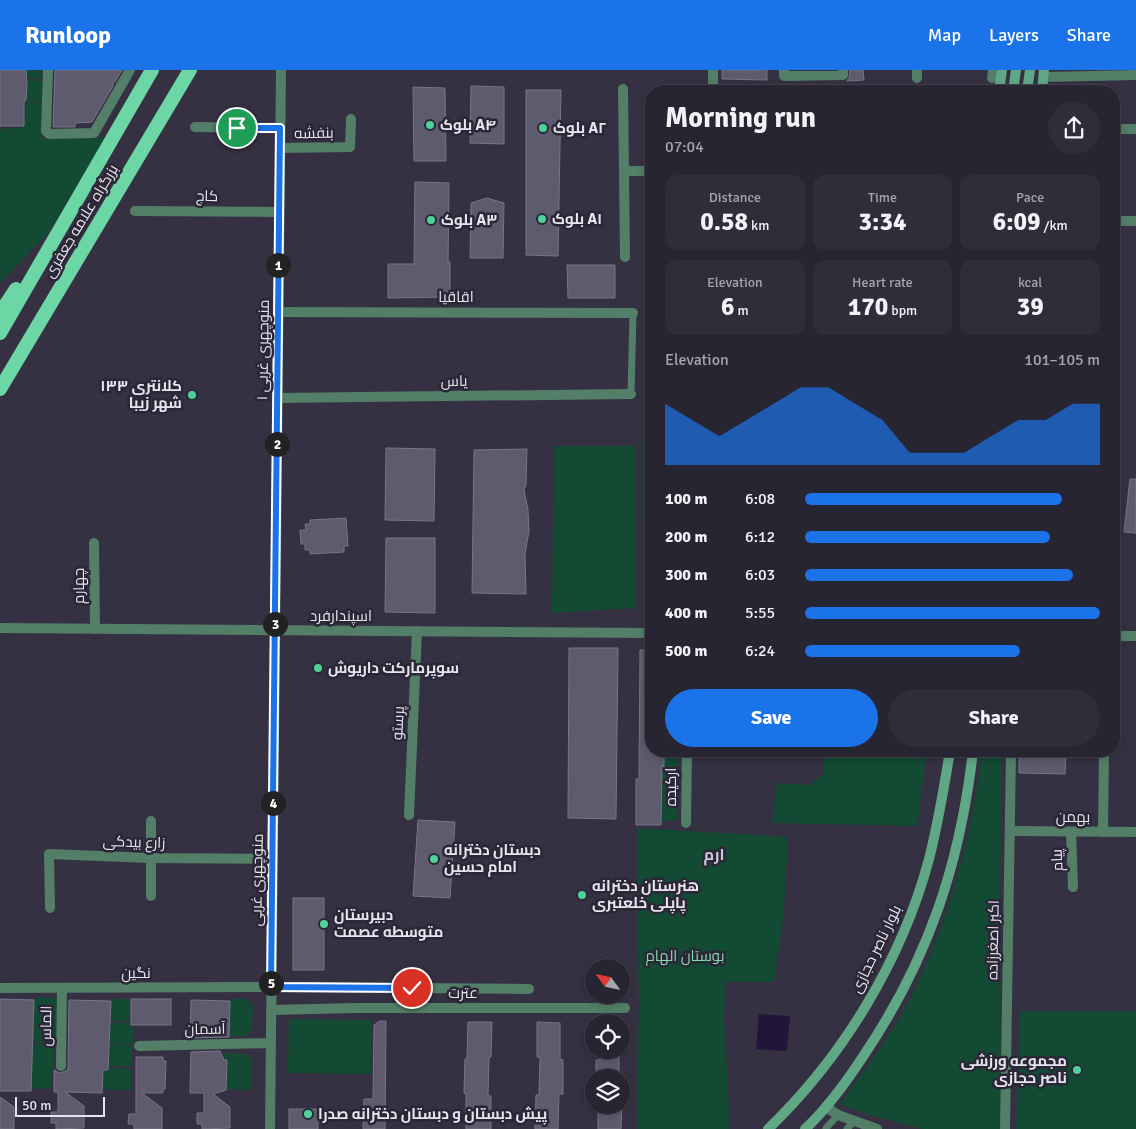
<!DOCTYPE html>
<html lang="en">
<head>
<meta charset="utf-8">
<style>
  body { margin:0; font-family:Signika,Cairo,sans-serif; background:#302d3a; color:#f1f3f6; height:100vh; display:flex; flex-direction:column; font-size:19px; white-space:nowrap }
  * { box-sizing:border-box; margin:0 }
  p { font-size:16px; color:#a5a5ac }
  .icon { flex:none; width:28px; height:28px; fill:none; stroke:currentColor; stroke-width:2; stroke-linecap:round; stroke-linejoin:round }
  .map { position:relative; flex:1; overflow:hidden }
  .details { position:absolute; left:645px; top:15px; width:475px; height:672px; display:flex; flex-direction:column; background:#282532; border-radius:20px; box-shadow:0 2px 8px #0003,0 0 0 1px #44424d }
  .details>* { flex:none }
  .needle { width:32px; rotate:303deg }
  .tools { position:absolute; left:585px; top:889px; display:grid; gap:10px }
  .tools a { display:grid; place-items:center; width:45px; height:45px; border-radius:50%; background:#282532; box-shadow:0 2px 8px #0003,0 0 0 1px #44424d; font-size:25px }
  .scale { position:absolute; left:15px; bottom:12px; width:90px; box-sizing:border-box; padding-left:5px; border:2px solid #e7e5f0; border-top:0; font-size:14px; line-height:18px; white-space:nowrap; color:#e7e5f0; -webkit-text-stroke:4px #2b2737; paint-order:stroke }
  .pin { position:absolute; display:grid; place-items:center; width:42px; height:42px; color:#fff; margin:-21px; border:2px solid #fff; border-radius:50%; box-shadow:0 1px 5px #0007 }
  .km { position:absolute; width:25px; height:25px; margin:-12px; border-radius:50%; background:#222; color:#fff; font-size:14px; line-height:25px; text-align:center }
  .round { display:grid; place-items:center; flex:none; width:52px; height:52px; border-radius:26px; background:#302d3a }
  .summary { display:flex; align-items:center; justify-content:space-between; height:85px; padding:0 20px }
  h1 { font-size:28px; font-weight:700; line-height:38px }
  .figures { display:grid; grid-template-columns:repeat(3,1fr); gap:8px; height:85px; padding:5px 20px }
  .figures div { display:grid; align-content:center; border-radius:12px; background:#302d3a; text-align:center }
  .figures b { font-size:25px; font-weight:700 }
  .figures small { font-size:14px; font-weight:400 }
  .figures p { font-size:14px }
  .chart { height:140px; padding:10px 20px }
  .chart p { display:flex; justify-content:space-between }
  .chart svg { width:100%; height:90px; margin-top:5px; fill:#1a73e8; opacity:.7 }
  .cta { display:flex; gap:10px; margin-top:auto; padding:10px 20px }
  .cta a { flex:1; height:58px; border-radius:30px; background:#1a73e8; color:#fff; font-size:20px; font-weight:700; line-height:58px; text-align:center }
  .cta a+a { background:#302d3a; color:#f1f3f6 }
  ul { padding:0 20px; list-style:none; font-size:16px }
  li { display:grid; grid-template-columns:80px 60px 1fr; align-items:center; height:38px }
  li i { height:12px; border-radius:6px; background:#1a73e8 }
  header { display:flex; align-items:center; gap:30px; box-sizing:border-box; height:70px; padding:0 25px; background:#1a73e8; color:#fff }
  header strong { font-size:24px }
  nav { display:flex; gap:28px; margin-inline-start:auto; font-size:18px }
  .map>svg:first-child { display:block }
  .green { fill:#124a33 }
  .water { fill:#22153c }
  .building { fill:#5f5b6e; stroke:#797588 }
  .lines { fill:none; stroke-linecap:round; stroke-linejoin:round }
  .service { stroke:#537e68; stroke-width:7 }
  .minor { stroke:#537e68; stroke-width:10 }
  .tertiary { stroke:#537e68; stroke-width:10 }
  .secondary { stroke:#60a885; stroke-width:10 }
  .trunk { stroke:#6cd6a5; stroke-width:14 }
  .route-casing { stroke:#fff; stroke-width:10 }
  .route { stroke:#1a73e8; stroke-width:6 }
  .poi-dot { fill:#4dd39a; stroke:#2b2737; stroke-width:2 }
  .labels { text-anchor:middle; stroke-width:5; stroke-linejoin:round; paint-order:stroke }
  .poi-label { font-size:15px; font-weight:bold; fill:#e7e5f0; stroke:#2b2737; text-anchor:start }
  .street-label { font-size:15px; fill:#e7e5f0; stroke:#2b2737 }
  .park-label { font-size:15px; fill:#84d8ae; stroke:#2b2737 }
  .neighbourhood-label { font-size:16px; font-weight:bold; fill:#cdc9de; stroke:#2b2737 }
</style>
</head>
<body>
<header>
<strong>Runloop</strong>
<nav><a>Map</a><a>Layers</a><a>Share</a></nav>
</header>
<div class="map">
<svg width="1136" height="1059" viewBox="0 0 1136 1059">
  <rect width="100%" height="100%" fill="#353142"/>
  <g class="green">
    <rect x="26" y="0" width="16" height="9"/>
    <path d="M26 10 44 11 43 32 25 31 26 30Z"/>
    <path d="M26 32 44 33 41 57 42 68H105L49 162 0 213V59L24 57V34Z"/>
    <rect x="641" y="373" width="10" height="76"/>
    <path d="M554 376H636V538L552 543Z"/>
    <path d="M664 681H678V699H661V696L663 697Z"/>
    <path d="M824 681H927L917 756 772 753 777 713 808 715 824 704Z"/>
    <path d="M982 681H1002L1000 832 1001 1059H923L869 1045 840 1034C864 1000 891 966 910 929 950 849 971 770 982 681Z"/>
    <rect x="661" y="700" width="16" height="51"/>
    <path d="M638 758 788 767 784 842 774 912H726L724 946 730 1059H637L639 929 637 836Z"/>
    <path d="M36 927 54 928 58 931V972H36L34 974H54L51 1019 34 1018 31 1021 34 930Z"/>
    <path d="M113 929H130L129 951H114L110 955 111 931Z"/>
    <path d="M232 929H246L253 937 252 958 246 966H232L229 970 230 931Z"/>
    <path d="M1020 941H1136V1059H1016Z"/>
    <path d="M289 949 372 950 371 1004 288 1003Z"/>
    <path d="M114 953H129V957H133V974H113L110 977V957Z"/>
    <path d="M113 975H132V996H111L108 1000V980Z"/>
    <path d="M226 983 246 984 252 990 251 1020 227 1019 226 1020 227 990H224L223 987Z"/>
    <path d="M110 998 132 999 131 1020 105 1019 102 1023 103 1001H110Z"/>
  </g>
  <path class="water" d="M759 944 790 946 787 981 756 979Z"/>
  <g class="building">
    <path d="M0 0H26L27 16 26 30 24 32V56H0Z"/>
    <path d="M55 0H122L115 12H113V16L92 52 75 53V57H53Z"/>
    <path d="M722 0H767V10L722 9Z"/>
    <path d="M850 0H863L864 10 847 11 849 8Z"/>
    <path d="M471 16 504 17V74L470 73Z"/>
    <path d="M413 17 445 18 446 91H414Z"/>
    <path d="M526 20H561L558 186 526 185Z"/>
    <path d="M415 112 449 113 448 192H450V227L388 228V194H414Z"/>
    <path d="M487 128 504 133 503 188H470L471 133Z"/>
    <path d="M567 195H615V228H568Z"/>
    <path d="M386 378 435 379 434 451 385 450Z"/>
    <path d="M527 379 526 415 524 420 528 440 529 461 525 484 526 524 472 523 474 380Z"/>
    <path d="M1130 409H1136V463L1124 462Z"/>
    <path d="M346 448 348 476H344V482L310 484V480H305V474H301L300 460H306L305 454H310V450Z"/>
    <path d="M386 468H435V543L385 542Z"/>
    <path d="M569 578H618L616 749 568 748Z"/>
    <path d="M640 580H651V681H664V697L662 696 661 755H636V709H639Z"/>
    <path d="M1019 681H1066L1065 704 1019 703Z"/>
    <path d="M418 750 455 752 450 828 413 826Z"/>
    <rect x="293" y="828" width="31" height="72"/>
    <path d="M0 929 34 930 31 1021H0Z"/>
    <rect x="131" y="929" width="40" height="26"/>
    <path d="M69 930 111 931 108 1000H103L102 1023 65 1022 84 1036V1058L56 1059V1053H51V1042H58V1022H54V1000L60 1003 68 1000Z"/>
    <path d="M191 930 230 931 229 967 190 968Z"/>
    <path d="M380 951H386L385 1059H363L364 1029H373L374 955Z"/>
    <path d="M468 952H492L491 987H489L488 1026H491V1059H466V1024L464 1023 465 989H467Z"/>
    <path d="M537 952 560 953V989L563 990V1024H559L558 1059H535L536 1025H539L540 987H537Z"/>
    <path d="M600 980H619V1008H596V990H600Z"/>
    <path d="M220 981 224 990H227L226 1020 213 1024 230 1037V1058L202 1059V1054H197V1043H204V1023H190L191 982Z"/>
    <path d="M136 987H163V991H166L165 1019H163V1023H142L162 1038V1059H134V1054H128L129 1044H136Z"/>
    <path d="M0 1027 14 1037V1059H0Z"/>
    <path d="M598 1035H622L621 1059H598Z"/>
    <rect x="289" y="1039" width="29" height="20"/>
  </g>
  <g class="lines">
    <g class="service">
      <path d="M631 324 633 243"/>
      <path d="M826 1058 838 1045"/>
      <path d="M847 1059 853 1052"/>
    </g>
    <g class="minor">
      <path d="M48 0 46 61 49 64 94 63 130 0"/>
      <path d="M784 0V6L843 5V0"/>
      <path d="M1044 7 1136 5"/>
      <path d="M917 8V0"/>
      <path d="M992 8 993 0"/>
      <path d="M623 19 625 187"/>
      <path d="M713 21V0"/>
      <path d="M195 57 280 58"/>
      <path d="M1114 59H1136"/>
      <path d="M280 78 350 77 351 49"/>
      <path d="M624 101H651"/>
      <path d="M135 141 279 142"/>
      <path d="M1114 151H1136"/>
      <path d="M278 242 633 243"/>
      <path d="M277 328 631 324"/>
      <path d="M94 473 95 559"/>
      <path d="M409 745 417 561"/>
      <path d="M686 753 687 681"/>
      <path d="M1010 761 1136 762"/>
      <path d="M1071 762 1073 817"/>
      <path d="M1103 762 1104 681"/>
      <path d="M151 826V751"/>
      <path d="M50 838 49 784 150 788 273 789"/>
      <path d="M0 918 271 917 529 919"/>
      <path d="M271 940 354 938H625"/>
      <path d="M139 976 271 973"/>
      <path d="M61 996 62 918"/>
      <path d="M826 1037 838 1045 877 1059"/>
      <path d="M1005 1059 1011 681"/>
    </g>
    <g class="tertiary">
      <path d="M0 558 651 563"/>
      <path d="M1114 566H1136"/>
      <path d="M270 1059 281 0"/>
    </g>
    <g class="secondary">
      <path d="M999 21 1002 0"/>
      <path d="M1013 21 1016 0"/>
      <path d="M1027 21 1030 0"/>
      <path d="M1042 21 1044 0"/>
      <path d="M768 1059C843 987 902 890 929 789 938 754 944 718 950 681"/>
      <path d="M805 1059C828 1038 847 1011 864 985 928 890 960 795 973 681"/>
    </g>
    <g class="trunk">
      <path d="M0 243 16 219"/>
      <path d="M0 263 152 0"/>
      <path d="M0 319 190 0"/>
    </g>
  </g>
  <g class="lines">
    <defs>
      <path id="route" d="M237 58H280L271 917 412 918"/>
    </defs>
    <use href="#route" class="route-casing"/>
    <use href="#route" class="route"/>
  </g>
  <g class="poi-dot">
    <circle cx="430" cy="55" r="5"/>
    <circle cx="543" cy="58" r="5"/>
    <circle cx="542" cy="149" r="5"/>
    <circle cx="431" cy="150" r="5"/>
    <circle cx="192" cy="325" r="5"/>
    <circle cx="318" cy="598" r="5"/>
    <circle cx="434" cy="789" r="5"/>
    <circle cx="582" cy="825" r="5"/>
    <circle cx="324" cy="854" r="5"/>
    <circle cx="1077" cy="1000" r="5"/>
    <circle cx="308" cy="1044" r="5"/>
  </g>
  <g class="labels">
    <g class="poi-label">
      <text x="440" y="60">بلوک A۴</text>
      <text x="553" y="63">بلوک A۲</text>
      <text x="552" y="154">بلوک A۱</text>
      <text x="441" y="155">بلوک A۳</text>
      <text x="182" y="321" text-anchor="end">کلانتری ۱۳۳<tspan x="182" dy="17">شهر زیبا</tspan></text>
      <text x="328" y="603">سوپرمارکت داریوش</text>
      <text x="444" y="785">دبستان دخترانه<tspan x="444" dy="17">امام حسین</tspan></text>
      <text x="592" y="821">هنرستان دخترانه<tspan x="592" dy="17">پاپلی خلعتبری</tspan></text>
      <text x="334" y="850">دبیرستان<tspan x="334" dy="17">متوسطه عصمت</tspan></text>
      <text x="1067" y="996" text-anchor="end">مجموعه ورزشی<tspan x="1067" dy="17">ناصر حجازی</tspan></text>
      <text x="318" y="1049">پیش دبستان و دبستان دخترانه صدرا</text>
    </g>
    <g class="street-label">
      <text transform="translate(314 63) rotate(-1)" y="5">بنفشه</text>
      <text transform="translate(207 126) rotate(1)" y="5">کاج</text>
      <text transform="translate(81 151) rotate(-59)" y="5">بزرگراه علامه جعفری</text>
      <text x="456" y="232">اقاقیا</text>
      <text transform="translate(263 280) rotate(-89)" y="5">منوچهری غربی ۱</text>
      <text transform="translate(454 311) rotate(-1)" y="5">یاس</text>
      <text transform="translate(79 516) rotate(-90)" y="5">چهارم</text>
      <text x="341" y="551">اسپندارفرد</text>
      <text transform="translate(398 653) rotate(-87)" y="5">پرستو</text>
      <text transform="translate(671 717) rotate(-90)" y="5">ارکیده</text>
      <text x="1073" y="752">بهمن</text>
      <text transform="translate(134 772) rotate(2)" y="5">زارع بیدکی</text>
      <text transform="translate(1057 790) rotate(-92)" y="5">پیام</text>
      <text transform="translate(257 810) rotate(-89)" y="5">منوچهری غربی</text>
      <text transform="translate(993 870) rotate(-89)" y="5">اکبر اصغرزاده</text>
      <text transform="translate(876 879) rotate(-64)" y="5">بلوار ناصر حجازی</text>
      <text x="136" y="908">نگین</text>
      <text x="463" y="928">عترت</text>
      <text transform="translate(46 956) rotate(-89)" y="5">الماس</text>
      <text transform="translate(205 959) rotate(-1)" y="5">آسمان</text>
    </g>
    <g class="park-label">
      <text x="685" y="891">بوستان الهام</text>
    </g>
    <g class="neighbourhood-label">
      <text x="714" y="790">ارم</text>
    </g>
  </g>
</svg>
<div class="tools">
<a><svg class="needle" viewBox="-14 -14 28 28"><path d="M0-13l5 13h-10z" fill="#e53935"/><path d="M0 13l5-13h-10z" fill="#a5a5ac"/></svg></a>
<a><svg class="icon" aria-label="locate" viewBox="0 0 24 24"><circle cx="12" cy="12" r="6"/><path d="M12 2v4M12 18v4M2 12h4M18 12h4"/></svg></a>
<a><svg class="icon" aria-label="layers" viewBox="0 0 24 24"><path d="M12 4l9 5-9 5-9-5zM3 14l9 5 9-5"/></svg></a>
</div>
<div class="scale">50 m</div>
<div class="pin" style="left:237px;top:58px;background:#1e9e55"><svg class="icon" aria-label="arrive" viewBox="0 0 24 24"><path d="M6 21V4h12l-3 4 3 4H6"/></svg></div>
<div class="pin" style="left:412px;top:918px;background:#d93025"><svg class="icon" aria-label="check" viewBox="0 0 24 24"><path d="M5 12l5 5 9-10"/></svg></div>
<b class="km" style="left:278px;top:195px">1</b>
<b class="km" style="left:277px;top:374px">2</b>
<b class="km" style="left:275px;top:554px">3</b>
<b class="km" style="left:273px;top:733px">4</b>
<b class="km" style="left:271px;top:913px">5</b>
<section class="details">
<div class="summary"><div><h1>Morning run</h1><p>07:04</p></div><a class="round"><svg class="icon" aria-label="share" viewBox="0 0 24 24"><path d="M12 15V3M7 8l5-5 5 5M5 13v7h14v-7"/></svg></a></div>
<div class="figures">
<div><p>Distance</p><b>0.58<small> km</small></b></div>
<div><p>Time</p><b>3:34</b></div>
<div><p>Pace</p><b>6:09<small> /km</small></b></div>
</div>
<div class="figures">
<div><p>Elevation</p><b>6<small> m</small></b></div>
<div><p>Heart rate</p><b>170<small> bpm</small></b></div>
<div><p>kcal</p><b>39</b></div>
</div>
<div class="chart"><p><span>Elevation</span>101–105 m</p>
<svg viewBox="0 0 160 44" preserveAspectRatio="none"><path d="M0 44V14L10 22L20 30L30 22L40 14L50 6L60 6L70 14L80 22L90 38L100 38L110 38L120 30L130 22L140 22L150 14L160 14V44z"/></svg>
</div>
<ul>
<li><b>100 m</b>6:08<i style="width:87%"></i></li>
<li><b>200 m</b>6:12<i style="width:83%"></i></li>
<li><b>300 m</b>6:03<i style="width:91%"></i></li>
<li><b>400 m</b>5:55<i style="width:100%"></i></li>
<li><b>500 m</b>6:24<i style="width:73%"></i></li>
</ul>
<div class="cta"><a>Save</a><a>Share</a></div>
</section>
</div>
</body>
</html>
